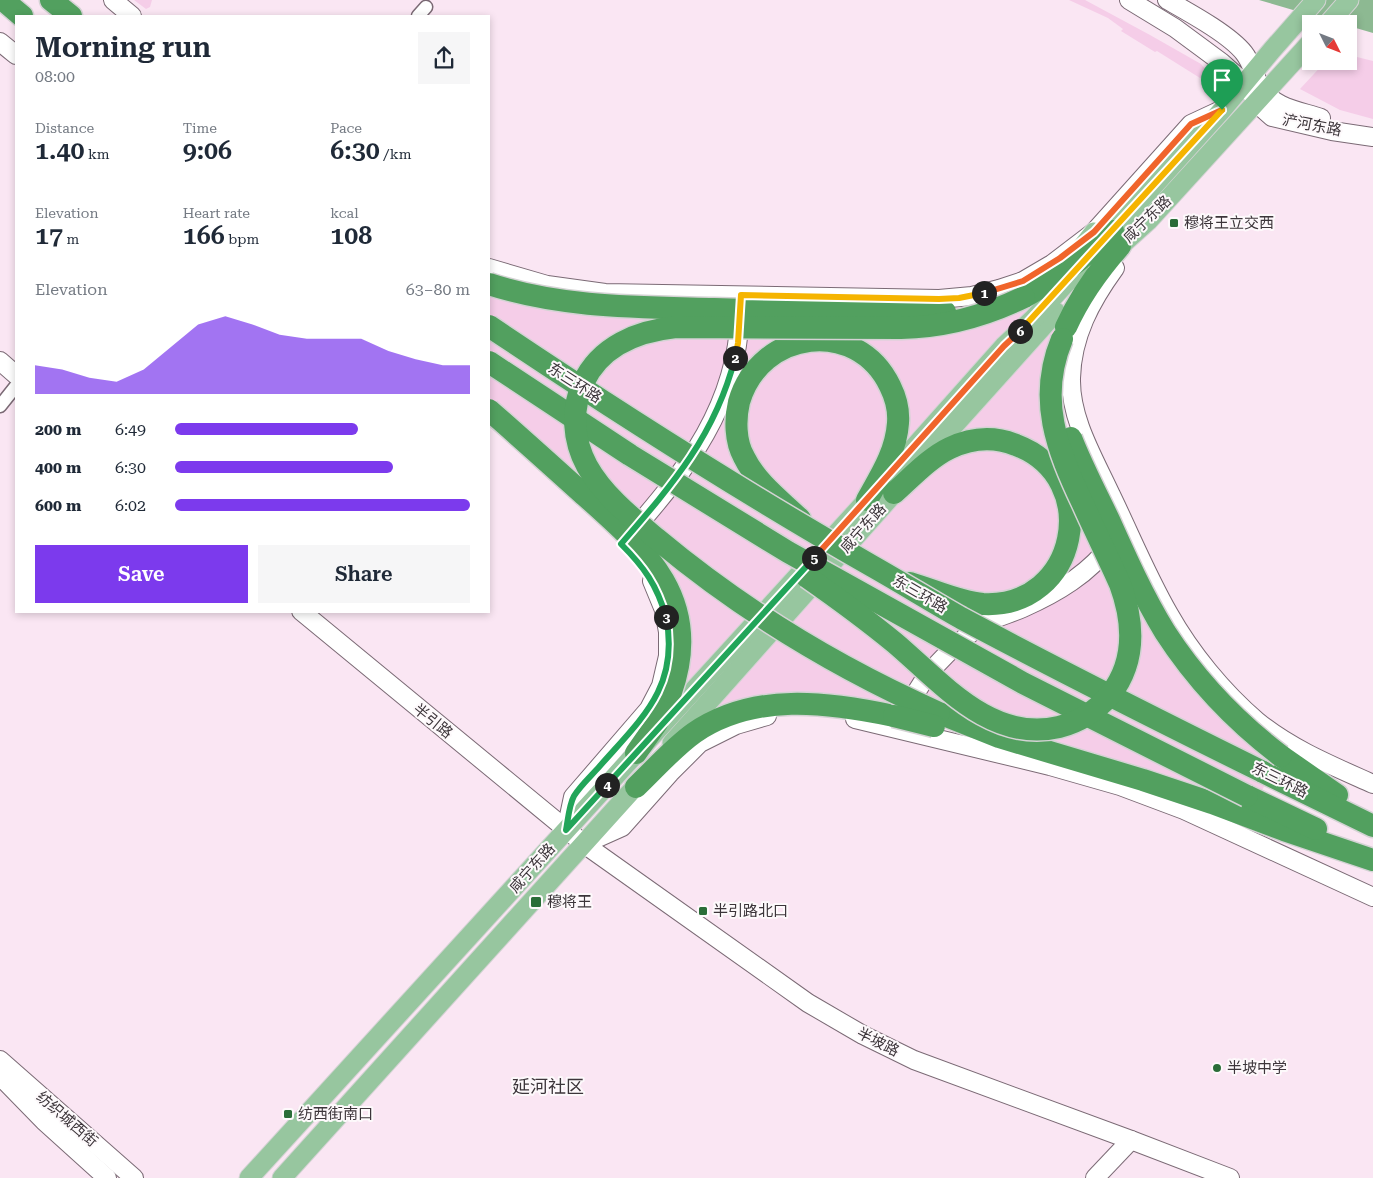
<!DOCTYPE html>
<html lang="en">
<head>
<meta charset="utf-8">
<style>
  body { margin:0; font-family:"Roboto Serif","Noto Sans SC",serif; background:#f6f6f7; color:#1f2937; height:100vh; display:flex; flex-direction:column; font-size:19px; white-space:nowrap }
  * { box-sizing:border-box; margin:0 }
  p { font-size:16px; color:#747a83 }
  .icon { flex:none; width:28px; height:28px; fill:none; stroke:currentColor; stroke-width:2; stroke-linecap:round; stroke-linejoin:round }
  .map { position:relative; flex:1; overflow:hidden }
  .drawer { position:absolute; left:15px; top:15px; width:475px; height:598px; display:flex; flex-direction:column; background:#fff; border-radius:0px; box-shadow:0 2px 8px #0003 }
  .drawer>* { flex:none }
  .needle { width:32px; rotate:132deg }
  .controls { position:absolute; left:1302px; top:15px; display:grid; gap:10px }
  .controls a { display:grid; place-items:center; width:55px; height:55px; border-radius:0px; background:#fff; box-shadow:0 2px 8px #0003; font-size:25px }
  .pin { position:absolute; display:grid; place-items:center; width:42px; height:42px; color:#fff; margin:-51px -21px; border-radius:50% 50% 50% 0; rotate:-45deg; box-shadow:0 0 5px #0007 }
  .pin .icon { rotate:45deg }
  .km { position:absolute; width:25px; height:25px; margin:-12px; border-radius:50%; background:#222; color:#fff; font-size:14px; line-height:25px; text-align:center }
  .round { display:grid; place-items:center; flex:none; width:52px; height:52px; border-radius:0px; background:#f6f6f7 }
  .summary { display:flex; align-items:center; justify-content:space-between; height:85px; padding:0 20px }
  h1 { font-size:28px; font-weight:600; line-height:38px }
  .metrics { display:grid; grid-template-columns:repeat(3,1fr); gap:8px; height:85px; padding:5px 20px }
  .metrics div { display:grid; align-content:center }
  .metrics b { font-size:25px; font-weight:600 }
  .metrics small { font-size:14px; font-weight:400 }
  .metrics p { font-size:14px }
  .chart { height:140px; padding:10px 20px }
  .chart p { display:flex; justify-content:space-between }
  .chart svg { width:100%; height:90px; margin-top:5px; fill:#7c3aed; opacity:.7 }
  .button { display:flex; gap:10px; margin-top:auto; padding:10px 20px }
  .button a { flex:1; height:58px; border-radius:0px; background:#7c3aed; color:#fff; font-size:20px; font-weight:600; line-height:58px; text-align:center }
  .button a+a { background:#f6f6f7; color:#1f2937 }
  ul { padding:0 20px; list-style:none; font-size:16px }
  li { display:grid; grid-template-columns:80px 60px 1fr; align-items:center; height:38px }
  li i { height:12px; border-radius:6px; background:#7c3aed }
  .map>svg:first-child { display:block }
  .green { fill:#f5cde8 }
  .water { fill:#8db992 }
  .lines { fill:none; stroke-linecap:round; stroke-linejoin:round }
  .street-casing { stroke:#7b6a75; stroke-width:15 }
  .secondary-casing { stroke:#7b6a75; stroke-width:20 }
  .primary-casing { stroke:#d4d3d4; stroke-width:21 }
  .highway-casing { stroke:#d4d3d4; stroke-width:25 }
  .street { stroke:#fff; stroke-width:12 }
  .secondary { stroke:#fff; stroke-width:18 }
  .primary { stroke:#97c69f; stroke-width:19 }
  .highway { stroke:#52a05f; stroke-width:22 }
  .highway-bridge-casing { stroke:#d4d3d4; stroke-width:25; stroke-linecap:butt }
  .highway-bridge { stroke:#52a05f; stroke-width:22 }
  .split-1-casing { stroke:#fff; stroke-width:10 }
  .split-2-casing { stroke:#fff; stroke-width:10 }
  .split-3-casing { stroke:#fff; stroke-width:10 }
  .split-4-casing { stroke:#fff; stroke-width:10 }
  .split-5-casing { stroke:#fff; stroke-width:10 }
  .split-6-casing { stroke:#fff; stroke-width:10 }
  .split-7-casing { stroke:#fff; stroke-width:10 }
  .split-1 { stroke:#f0652b; stroke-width:6 }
  .split-2 { stroke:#f5b400; stroke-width:6 }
  .split-3 { stroke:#22a559; stroke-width:6 }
  .split-4 { stroke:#22a559; stroke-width:6 }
  .split-5 { stroke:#22a559; stroke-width:6 }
  .split-6 { stroke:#f0652b; stroke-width:6 }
  .split-7 { stroke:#f5b400; stroke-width:6 }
  .poi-dot { fill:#2a6d38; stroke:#fdf9fb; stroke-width:2 }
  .labels { text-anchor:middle; stroke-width:4; stroke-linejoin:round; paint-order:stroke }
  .street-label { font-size:15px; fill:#3c353a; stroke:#fdf9fb }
  .poi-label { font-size:15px; fill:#3c353a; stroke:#fdf9fb; text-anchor:start }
  .quarter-label { font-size:18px; fill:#3c353a; stroke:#fdf9fb }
</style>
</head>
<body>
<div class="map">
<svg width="1373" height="1178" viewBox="0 0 1373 1178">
  <rect width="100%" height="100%" fill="#fae6f3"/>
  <g class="green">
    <path d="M134 0H152L150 7 146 9Z"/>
    <path d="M1069 0H1085L1150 35 1201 64 1213 78 1208 83 1157 51 1155 52 1121 31 1123 29 1108 18Z"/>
    <path d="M1349 55 1373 61V119L1340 110 1300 89 1326 61H1349Z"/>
    <path d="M489 290 869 335 1039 300 1058 320 1047 352 1043 397 1207 702 1274 766 1252 811 1188 787 852 703 704 720 675 697 671 584 489 405Z"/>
  </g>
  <path class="water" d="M1259 0H1373V33L1349 26V24H1341Z"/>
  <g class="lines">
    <defs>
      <g id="street">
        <path d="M418 16 426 7"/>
        <path d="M0 406 16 386"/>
      </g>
      <g id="secondary">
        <path d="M113 0 132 16"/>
        <path d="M1129 0 1175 28 1221 62 1240 79 1263 109 1272 117 1332 131 1373 137"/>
        <path d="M1167 0C1188 12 1229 34 1244 53 1252 63 1254 76 1261 87 1273 108 1301 111 1321 118"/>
        <path d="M0 42 16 55"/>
        <path d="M489 268 547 285 605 293 939 299 972 296 999 289 1023 281 1052 264 1094 232 1191 124 1221 110"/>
        <path d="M1115 268C1091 301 1072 336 1071 378 1070 419 1094 458 1111 495 1130 534 1147 576 1169 614 1191 653 1223 692 1257 721 1291 749 1333 766 1373 784"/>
        <path d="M0 361 16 375"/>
        <path d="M631 533C688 468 736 406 740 316"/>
        <path d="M301 611 584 844 808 1003 863 1035 914 1060 1131 1140 1230 1178"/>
        <path d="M910 713C912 706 913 698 917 691 930 668 961 638 984 624 996 617 1010 614 1023 608 1057 593 1089 574 1111 544"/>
        <path d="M855 719 1050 766 1120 786 1184 810 1373 897"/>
        <path d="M566 830 573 797 649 709 661 686 668 656V632L664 610 652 581"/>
        <path d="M584 844 622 827 670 773 700 743 736 725 767 716"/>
        <path d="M0 1060 134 1178"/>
        <path d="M4 1080 44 1121 107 1178"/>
        <path d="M1095 1178 1131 1140"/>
      </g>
      <g id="primary">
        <path d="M1328 24 1349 0"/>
        <path d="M1104 241 1222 110 1272 50 1316 0"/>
        <path d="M1109 256 1148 221 1311 42"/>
        <path d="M1074 257 1094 232"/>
        <path d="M924 459 1056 312"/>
        <path d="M672 743 904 482"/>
        <path d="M249 1178 867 500 1004 346 1033 319 1079 269"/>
        <path d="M282 1178 645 776"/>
      </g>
      <g id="highway">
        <path d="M3 0 22 16"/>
        <path d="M51 0 71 16"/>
        <path d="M1024 297C1056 280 1086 256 1113 231"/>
        <path d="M1066 327C1080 296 1098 271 1120 246"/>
        <path d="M894 493C911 478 929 458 950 448 971 438 994 436 1016 445 1104 478 1078 609 983 604 959 602 934 590 910 583"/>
        <path d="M800 519C780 500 756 482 744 457 735 441 735 419 739 402 760 329 857 317 890 386 896 398 899 410 898 423 896 452 881 475 867 500"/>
        <path d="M939 713 999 737 1143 780 1212 803 1284 830 1373 860"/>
        <path d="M636 753 657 723 671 692"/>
        <path d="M1281 756 1337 795"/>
        <path d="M1261 771 1373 826"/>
        <path d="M636 787C655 769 673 748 694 733 754 692 827 702 894 716"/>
        <path d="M1247 796 1316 829"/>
      </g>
    </defs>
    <use href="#street" class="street-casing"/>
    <use href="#secondary" class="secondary-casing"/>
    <use href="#primary" class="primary-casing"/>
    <use href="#highway" class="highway-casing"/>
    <use href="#street" class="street"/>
    <use href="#secondary" class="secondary"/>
    <use href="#primary" class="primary"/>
    <use href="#highway" class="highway"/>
    <defs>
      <g id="highway-bridge">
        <path d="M489 284C562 308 638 307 714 309 791 311 868 313 945 312"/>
        <path d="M489 326C614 410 741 491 872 566 902 583 931 601 961 618 1060 671 1160 721 1261 771"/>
        <path d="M489 362 630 455 788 552 1023 683 1247 796"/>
        <path d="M489 410C520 437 551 465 582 493 645 549 704 599 671 692"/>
        <path d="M1071 438C1082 466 1096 493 1109 520 1126 558 1143 596 1165 632 1196 680 1235 721 1281 756"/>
        <path d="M807 577C837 598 867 620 895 643 942 683 991 743 1059 727 1079 722 1097 710 1110 695 1136 662 1134 622 1120 584 1108 557 1095 531 1083 504 1057 449 1037 399 1062 339"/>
        <path d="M939 713C838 668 742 610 657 539 632 518 603 495 587 466 573 440 571 410 583 383 600 346 638 331 676 327L901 328C945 327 985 316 1024 297"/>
        <path d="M894 716 934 726"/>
      </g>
    </defs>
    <use href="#highway-bridge" class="highway-bridge-casing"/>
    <use href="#highway-bridge" class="highway-bridge"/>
  </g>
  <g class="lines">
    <defs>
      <path id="split-1" d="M984 293 1023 281 1060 258 1094 232 1191 124 1222 110"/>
      <path id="split-2" d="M735 358 738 343 741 295 939 299 959 298 984 293"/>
      <path id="split-3" d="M666 617C657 585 644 567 621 544 672 485 715 436 735 358"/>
      <path id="split-4" d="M607 785 566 830C568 820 569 805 574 796 580 786 591 776 599 767 641 719 680 687 666 617"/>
      <path id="split-5" d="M607 785 814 558"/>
      <path id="split-6" d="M814 558 1004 346 1020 331"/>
      <path id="split-7" d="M1020 331 1222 110"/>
    </defs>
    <use href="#split-1" class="split-1-casing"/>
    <use href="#split-2" class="split-2-casing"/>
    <use href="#split-3" class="split-3-casing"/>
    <use href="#split-4" class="split-4-casing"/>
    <use href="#split-5" class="split-5-casing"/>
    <use href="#split-6" class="split-6-casing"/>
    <use href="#split-7" class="split-7-casing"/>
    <use href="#split-1" class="split-1"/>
    <use href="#split-2" class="split-2"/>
    <use href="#split-3" class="split-3"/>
    <use href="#split-4" class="split-4"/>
    <use href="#split-5" class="split-5"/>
    <use href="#split-6" class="split-6"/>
    <use href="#split-7" class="split-7"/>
  </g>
  <g class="poi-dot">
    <rect x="1169" y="218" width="10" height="10" rx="2.5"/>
    <rect x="530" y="896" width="12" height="12" rx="2.5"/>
    <rect x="698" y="906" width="10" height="10" rx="2.5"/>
    <circle cx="1217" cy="1068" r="5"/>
    <rect x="283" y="1109" width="10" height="10" rx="2.5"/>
  </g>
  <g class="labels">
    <g class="street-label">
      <text transform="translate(1312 125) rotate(11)" y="5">浐河东路</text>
      <text transform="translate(1147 219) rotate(-44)" y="5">咸宁东路</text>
      <text transform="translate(575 383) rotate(33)" y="5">东三环路</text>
      <text transform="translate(863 528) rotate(-48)" y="5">咸宁东路</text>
      <text transform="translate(920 594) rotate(30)" y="5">东三环路</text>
      <text transform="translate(433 721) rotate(39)" y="5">半引路</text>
      <text transform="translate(1280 780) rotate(26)" y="5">东三环路</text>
      <text transform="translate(532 868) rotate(-48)" y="5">咸宁东路</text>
      <text transform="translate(878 1042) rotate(27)" y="5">半坡路</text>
      <text transform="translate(67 1119) rotate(41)" y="5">纺织城西街</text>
    </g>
    <g class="poi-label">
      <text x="1184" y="228">穆将王立交西</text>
      <text x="547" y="907">穆将王</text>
      <text x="713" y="916">半引路北口</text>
      <text x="1227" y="1073">半坡中学</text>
      <text x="298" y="1119">纺西街南口</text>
    </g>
    <g class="quarter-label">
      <text x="548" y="1093">延河社区</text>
    </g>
  </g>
</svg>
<div class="controls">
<a><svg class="needle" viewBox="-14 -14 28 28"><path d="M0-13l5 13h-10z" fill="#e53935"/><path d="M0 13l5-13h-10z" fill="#747a83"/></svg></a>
</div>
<div class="pin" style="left:1222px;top:110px;background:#1e9e55"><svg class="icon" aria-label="arrive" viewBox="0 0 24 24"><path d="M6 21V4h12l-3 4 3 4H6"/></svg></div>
<b class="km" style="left:984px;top:293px">1</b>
<b class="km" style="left:735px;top:358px">2</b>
<b class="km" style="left:666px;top:617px">3</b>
<b class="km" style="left:607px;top:785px">4</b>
<b class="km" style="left:814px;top:558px">5</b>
<b class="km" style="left:1020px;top:331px">6</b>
<section class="drawer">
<div class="summary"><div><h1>Morning run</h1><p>08:00</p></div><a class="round"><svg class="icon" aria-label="share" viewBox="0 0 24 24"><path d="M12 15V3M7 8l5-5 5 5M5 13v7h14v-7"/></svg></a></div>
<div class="metrics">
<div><p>Distance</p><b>1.40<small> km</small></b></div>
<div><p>Time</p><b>9:06</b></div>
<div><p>Pace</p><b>6:30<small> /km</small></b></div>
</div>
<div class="metrics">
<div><p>Elevation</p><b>17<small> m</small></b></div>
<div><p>Heart rate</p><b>166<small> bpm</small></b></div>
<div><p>kcal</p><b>108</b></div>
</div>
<div class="chart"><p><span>Elevation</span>63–80 m</p>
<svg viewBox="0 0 160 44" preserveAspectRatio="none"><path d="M0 44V30L10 32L20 36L30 38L40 32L50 21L60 10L70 6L80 10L90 15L100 17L110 17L120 17L130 23L140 27L150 30L160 30V44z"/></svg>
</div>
<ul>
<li><b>200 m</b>6:49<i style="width:62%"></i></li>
<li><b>400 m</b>6:30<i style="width:74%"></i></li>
<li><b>600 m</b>6:02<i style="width:100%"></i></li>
</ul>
<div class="button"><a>Save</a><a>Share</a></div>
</section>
</div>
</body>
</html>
